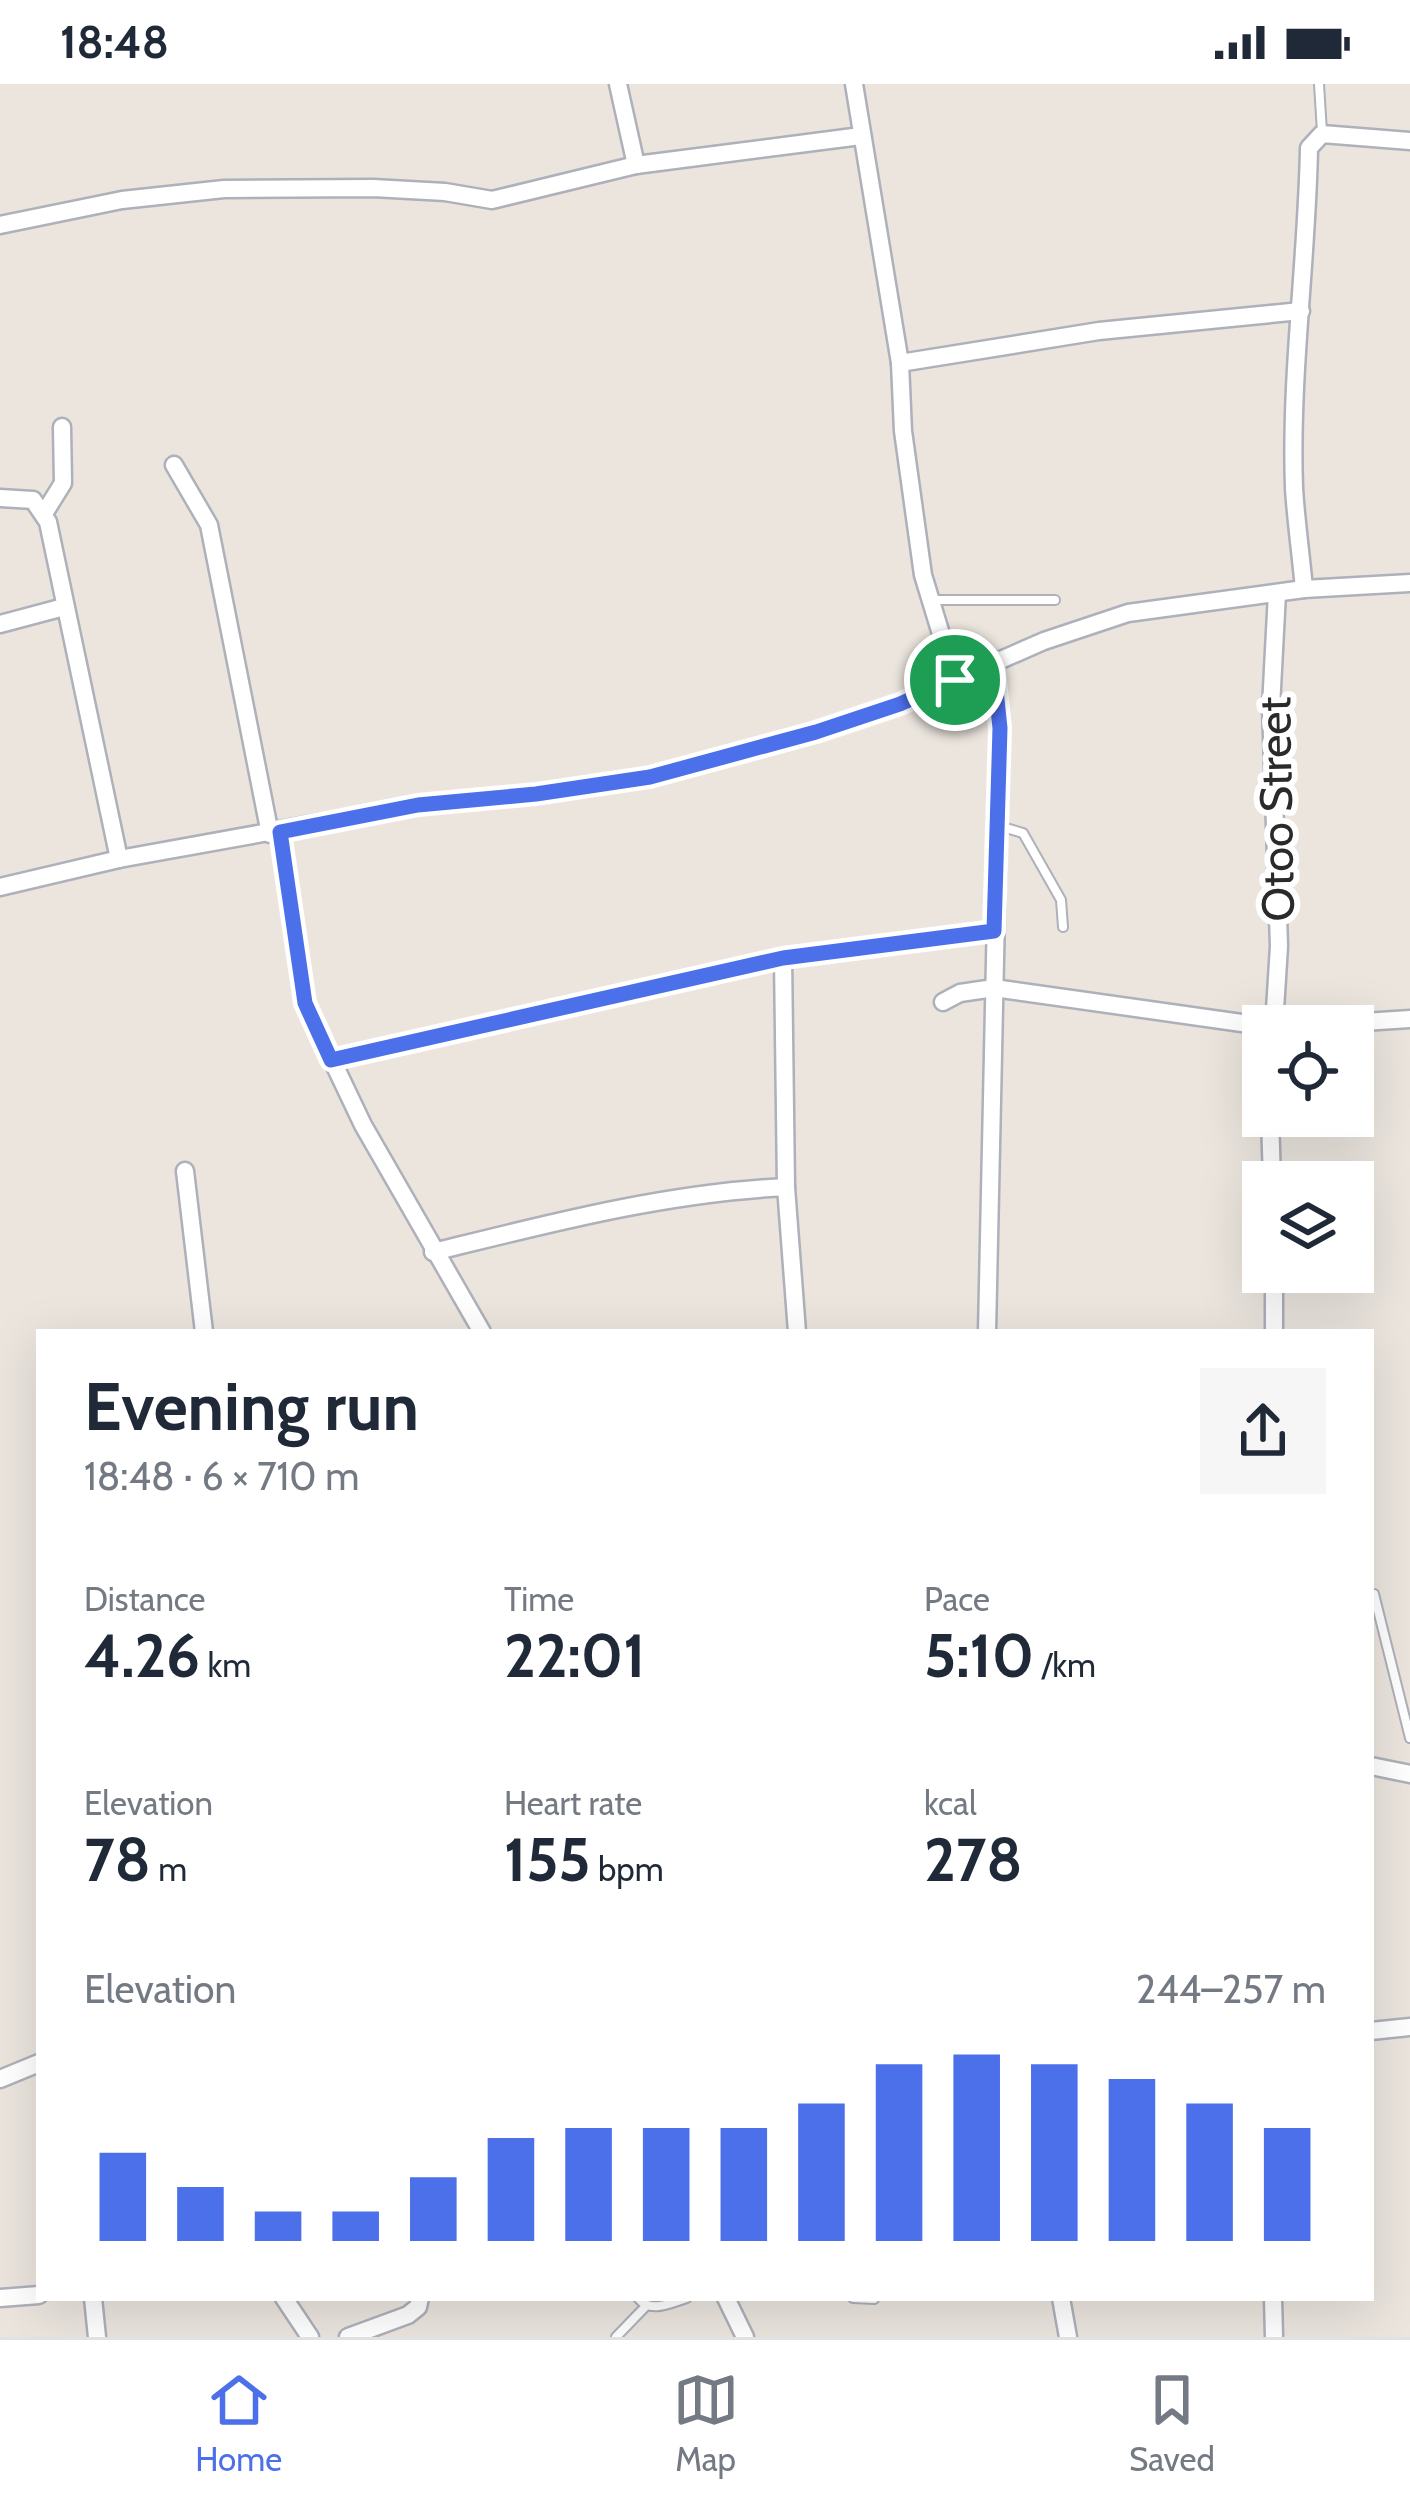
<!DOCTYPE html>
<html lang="en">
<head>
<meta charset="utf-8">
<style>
  body { margin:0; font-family:Cabin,sans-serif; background:#f6f6f7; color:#1f2937; height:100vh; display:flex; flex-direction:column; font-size:45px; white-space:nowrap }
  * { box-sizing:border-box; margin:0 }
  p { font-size:39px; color:#747a83 }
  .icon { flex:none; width:66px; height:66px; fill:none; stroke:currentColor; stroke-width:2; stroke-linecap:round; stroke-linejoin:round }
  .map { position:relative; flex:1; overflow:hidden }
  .side { position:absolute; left:36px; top:1245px; width:1338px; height:972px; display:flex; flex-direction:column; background:#fff; border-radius:0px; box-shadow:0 12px 48px #0002 }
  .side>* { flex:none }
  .tools { position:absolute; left:1242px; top:921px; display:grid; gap:24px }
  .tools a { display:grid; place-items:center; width:132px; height:132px; border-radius:0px; background:#fff; box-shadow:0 12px 48px #0002; font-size:60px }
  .pin { position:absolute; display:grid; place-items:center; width:102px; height:102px; color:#fff; margin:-51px; border:6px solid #fff; border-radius:50%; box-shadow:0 3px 12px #0007 }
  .round { display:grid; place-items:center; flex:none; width:126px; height:126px; border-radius:0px; background:#f6f6f7 }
  .summary { display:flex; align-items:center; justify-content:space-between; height:204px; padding:0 48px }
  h1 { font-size:66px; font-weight:700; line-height:90px }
  .metrics { display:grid; grid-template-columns:repeat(3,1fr); gap:18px; height:204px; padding:12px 48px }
  .metrics div { display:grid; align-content:center }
  .metrics b { font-size:60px; font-weight:700 }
  .metrics small { font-size:33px; font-weight:400 }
  .metrics p { font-size:33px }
  .chart { height:336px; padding:24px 48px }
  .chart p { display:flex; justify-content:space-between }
  .chart svg { width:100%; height:216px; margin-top:12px; stroke:#4c6fea; stroke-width:6 }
  .status { display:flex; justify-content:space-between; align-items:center; height:84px; padding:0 60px; background:#fff; direction:ltr }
  .status svg { height:33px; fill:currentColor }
  .menu { display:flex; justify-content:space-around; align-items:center; height:168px; border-top:3px solid #e0e1e3; background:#fff; font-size:33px; color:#747a83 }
  .menu a { display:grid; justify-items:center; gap:6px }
  .menu .current { color:#4c6fea }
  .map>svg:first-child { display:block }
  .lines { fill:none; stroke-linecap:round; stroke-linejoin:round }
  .lane-casing { stroke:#aeb0ba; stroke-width:12 }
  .street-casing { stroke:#aeb0ba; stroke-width:21 }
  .lane { stroke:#fff; stroke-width:8 }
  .street { stroke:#fff; stroke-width:16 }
  .route-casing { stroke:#fff; stroke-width:24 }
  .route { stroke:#4c6fea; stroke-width:15 }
  .labels { text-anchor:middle; stroke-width:12; stroke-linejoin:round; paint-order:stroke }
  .street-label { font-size:45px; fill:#2a2a2a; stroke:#fff }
</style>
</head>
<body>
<div class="status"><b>18:48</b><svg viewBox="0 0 49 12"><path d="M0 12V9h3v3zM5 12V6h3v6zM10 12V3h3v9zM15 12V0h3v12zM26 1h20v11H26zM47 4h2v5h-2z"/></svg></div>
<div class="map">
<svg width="1410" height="2253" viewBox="0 0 1410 2253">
  <rect width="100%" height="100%" fill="#ebe5de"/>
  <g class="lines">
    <defs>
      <g id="lane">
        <path d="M1319 0 1322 48"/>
        <path d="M930 516H1055"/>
        <path d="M999 742 1023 749 1061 816 1063 843"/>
        <path d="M1374 1510 1410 1654"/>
        <path d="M638 2214C651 2230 670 2219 687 2214"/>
        <path d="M853 2214 874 2215"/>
        <path d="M616 2253 646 2222"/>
      </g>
      <g id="street">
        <path d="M618 0 636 81"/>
        <path d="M854 0 900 279 903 347 923 491 955 596"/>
        <path d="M0 141 122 116 224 105 373 104 445 108 492 116 636 81 861 52"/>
        <path d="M900 279 1099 247 1301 227"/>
        <path d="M174 381 209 441 270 750"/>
        <path d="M0 414 33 416 48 438 119 775"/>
        <path d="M45 428 63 399 62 343"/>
        <path d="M1304 505C1301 471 1296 437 1294 404 1290 290 1307 177 1309 64L1322 50 1410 57"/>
        <path d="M0 540 64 523"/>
        <path d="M281 748 305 919 363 1041 482 1248"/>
        <path d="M0 803 119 775 418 721 536 710 650 693 816 648 900 620 1044 557 1128 529 1304 505 1410 499"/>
        <path d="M783 874 786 1103"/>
        <path d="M943 918 960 909 994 904 1263 942"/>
        <path d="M1274 942 1279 862 1271 623 1277 509"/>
        <path d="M1302 942 1410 935"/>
        <path d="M331 976 783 874 994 847"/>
        <path d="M1270 1032 1272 1098"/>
        <path d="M185 1087 204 1248"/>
        <path d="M433 1168C551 1139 665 1109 786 1103L797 1248"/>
        <path d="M987 1248 1000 644 993 578"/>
        <path d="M1274 1248V1188"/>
        <path d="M1371 1682 1410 1690"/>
        <path d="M1371 1947 1410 1943"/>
        <path d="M0 1995 39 1979"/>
        <path d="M0 2214 39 2211"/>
        <path d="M93 2214 97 2253"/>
        <path d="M284 2214 310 2253"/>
        <path d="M726 2214 745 2253"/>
        <path d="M1061 2214 1068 2253"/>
        <path d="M1273 2214 1274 2253"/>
        <path d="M348 2253 408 2231 418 2223 420 2214"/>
      </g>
    </defs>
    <use href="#lane" class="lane-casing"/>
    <use href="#street" class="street-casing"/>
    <use href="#lane" class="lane"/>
    <use href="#street" class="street"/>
  </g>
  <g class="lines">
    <defs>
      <path id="route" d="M993 578 1000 644 994 847 783 874 331 976 305 919 280 748 418 721 536 710 650 693 816 648 900 620Z"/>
    </defs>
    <use href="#route" class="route-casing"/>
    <use href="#route" class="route"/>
  </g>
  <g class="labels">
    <g class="street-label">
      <text transform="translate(1276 725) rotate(-91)" y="16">Otoo Street</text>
    </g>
  </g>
</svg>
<div class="tools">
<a><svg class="icon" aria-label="locate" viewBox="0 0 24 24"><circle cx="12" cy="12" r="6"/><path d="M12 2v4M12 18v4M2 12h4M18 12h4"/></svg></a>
<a><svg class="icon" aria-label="layers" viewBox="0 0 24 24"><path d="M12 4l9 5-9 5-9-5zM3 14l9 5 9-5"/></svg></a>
</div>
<div class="pin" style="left:955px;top:596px;background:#1e9e55"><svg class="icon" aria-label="arrive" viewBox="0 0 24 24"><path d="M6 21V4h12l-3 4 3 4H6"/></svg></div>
<section class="side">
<div class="summary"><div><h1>Evening run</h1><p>18:48 · 6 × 710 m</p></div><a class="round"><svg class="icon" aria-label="share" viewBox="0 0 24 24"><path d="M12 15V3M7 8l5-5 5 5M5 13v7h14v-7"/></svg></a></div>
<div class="metrics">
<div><p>Distance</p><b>4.26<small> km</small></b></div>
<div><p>Time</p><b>22:01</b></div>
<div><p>Pace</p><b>5:10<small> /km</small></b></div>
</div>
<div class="metrics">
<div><p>Elevation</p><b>78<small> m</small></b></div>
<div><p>Heart rate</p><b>155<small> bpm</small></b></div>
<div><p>kcal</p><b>278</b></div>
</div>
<div class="chart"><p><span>Elevation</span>244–257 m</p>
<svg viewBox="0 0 160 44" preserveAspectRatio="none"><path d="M5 44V26M15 44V33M25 44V38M35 44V38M45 44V31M55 44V23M65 44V21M75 44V21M85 44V21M95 44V16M105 44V8M115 44V6M125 44V8M135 44V11M145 44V16M155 44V21"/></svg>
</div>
</section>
</div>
<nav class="menu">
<a class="current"><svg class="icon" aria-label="home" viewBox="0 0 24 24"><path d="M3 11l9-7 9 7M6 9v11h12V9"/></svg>Home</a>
<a><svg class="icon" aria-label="map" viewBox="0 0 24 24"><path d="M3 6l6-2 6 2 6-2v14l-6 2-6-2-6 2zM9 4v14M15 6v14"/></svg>Map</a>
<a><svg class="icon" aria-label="saved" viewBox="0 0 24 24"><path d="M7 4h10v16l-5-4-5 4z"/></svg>Saved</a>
</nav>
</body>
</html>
